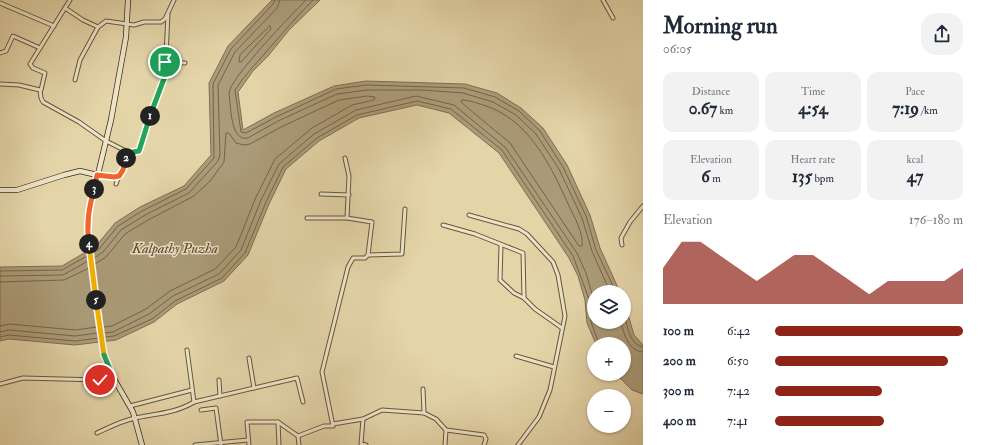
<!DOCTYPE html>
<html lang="en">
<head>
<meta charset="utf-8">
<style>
  body { margin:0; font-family:"IM FELL Double Pica",serif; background:#f2f2f3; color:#1f2937; height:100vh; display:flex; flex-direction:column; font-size:15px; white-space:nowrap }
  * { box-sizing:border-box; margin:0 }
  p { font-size:13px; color:#747a83 }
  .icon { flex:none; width:22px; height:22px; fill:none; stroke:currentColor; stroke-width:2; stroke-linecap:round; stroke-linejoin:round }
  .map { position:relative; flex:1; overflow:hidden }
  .details { display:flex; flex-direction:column; background:#fff; width:340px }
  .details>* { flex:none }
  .controls { position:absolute; left:587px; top:285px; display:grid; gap:8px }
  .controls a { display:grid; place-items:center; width:44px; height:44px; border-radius:50%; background:#fff; box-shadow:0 1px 3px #0004; font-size:20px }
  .pin { position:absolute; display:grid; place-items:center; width:34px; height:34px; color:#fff; margin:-17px; border:2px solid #fff; border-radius:50%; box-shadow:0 1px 4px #0007 }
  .km { position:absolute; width:20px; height:20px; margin:-10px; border-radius:50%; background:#222; color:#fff; font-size:11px; line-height:20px; text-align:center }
  .round { display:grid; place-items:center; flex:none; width:42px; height:42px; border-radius:16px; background:#f2f2f3 }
  .overview { display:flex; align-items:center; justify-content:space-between; height:68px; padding:0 20px }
  h1 { font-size:22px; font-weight:700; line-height:30px }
  .figures { display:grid; grid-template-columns:repeat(3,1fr); gap:6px; height:68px; padding:4px 20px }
  .figures div { display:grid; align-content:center; border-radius:10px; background:#f2f2f3; text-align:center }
  .figures b { font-size:17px; font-weight:700 }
  .figures small { font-size:11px; font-weight:400 }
  .figures p { font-size:11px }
  .chart { height:112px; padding:8px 20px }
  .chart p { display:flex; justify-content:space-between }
  .chart svg { width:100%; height:72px; margin-top:4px; fill:#8f2418; opacity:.7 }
  ul { padding:0 20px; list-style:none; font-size:13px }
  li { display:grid; grid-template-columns:64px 48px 1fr; align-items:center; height:30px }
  li i { height:10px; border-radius:5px; background:#8f2418 }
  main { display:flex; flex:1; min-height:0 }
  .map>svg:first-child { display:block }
  .water { fill:#ab9b78; stroke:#7f6e52 }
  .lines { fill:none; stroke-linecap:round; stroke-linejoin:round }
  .shore { stroke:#746348; stroke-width:1 }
  .street-casing { stroke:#67563d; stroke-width:5 }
  .secondary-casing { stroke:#3d2b19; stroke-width:6 }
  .street { stroke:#ede4c7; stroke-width:3 }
  .secondary { stroke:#ede4c7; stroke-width:4.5 }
  .split-1-casing { stroke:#fff; stroke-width:8 }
  .split-2-casing { stroke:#fff; stroke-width:8 }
  .split-3-casing { stroke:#fff; stroke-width:8 }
  .split-4-casing { stroke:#fff; stroke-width:8 }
  .split-5-casing { stroke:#fff; stroke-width:8 }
  .split-6-casing { stroke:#fff; stroke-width:8 }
  .split-7-casing { stroke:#fff; stroke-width:8 }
  .split-1 { stroke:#22a559; stroke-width:5 }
  .split-2 { stroke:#22a559; stroke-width:5 }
  .split-3 { stroke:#f0652b; stroke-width:5 }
  .split-4 { stroke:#f0652b; stroke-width:5 }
  .split-5 { stroke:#f5b400; stroke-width:5 }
  .split-6 { stroke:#f5b400; stroke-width:5 }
  .split-7 { stroke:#22a559; stroke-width:5 }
  .labels { text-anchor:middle; stroke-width:3; stroke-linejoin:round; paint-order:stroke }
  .water-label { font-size:14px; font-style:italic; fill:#584731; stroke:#ede4c7 }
</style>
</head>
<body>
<main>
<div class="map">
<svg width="643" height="445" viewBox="0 0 643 445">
  <rect width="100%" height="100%" fill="#e4d5a9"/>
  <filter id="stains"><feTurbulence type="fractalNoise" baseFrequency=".005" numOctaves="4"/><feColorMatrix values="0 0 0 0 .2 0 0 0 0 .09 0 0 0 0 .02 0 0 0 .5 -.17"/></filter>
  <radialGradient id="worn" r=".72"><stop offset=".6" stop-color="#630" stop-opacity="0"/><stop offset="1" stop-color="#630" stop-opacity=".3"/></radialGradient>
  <path class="water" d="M272 0H320L289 30 268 56 253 71 238 92 243 130 274 113 334 86 366 81 465 84 497 93 521 108 543 128 567 165 590 215 600 248 620 292H594V322H624V301L634 335 643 345V394L632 390 616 374H624V344H596L587 323 585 300 578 276 569 258 499 153 449 113 417 105 359 118 319 141 286 169 269 204 248 255 224 281 177 304 154 322 116 340 75 345 9 339 0 341V267L62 266 96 246 115 223 140 207 184 186 211 155 209 83 228 46Z"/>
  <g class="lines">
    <g class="shore">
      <path d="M306 0C292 14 230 78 229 93 231 106 230 142 248 138L278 121 337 94 367 90H422L463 93 493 102 516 115 536 134 559 169 582 218 592 251 610 292"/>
      <path d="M313 0C296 17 282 34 266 52 255 65 244 76 235 90L241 132 246 133 276 117 336 89 366 85 464 88 495 97 519 111 540 131 563 167 586 216 596 250 616 292"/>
      <path d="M270 26 271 29 241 62H239L240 55Z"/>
      <path d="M462 100C468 100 474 102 480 104 528 117 550 164 569 206 574 216 584 234 582 246H579L510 143 462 103Z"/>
      <path d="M94 252 99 249 118 226 142 211 186 189 214 158 213 84 231 49 273 4 275 0"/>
      <path d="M94 258 103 252 121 230 145 215 189 193 218 161 220 155 218 85 235 52 277 8 280 0"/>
      <path d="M95 264 106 257 125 234 148 220 194 196 210 181 224 162 226 133H229L236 143 244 145 250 144 281 127 339 100 367 96 375 97 374 100 352 105 312 128 275 159 256 197 236 247 215 269 170 291 146 309 112 326 104 327"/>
      <path d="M0 271 62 270 87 256"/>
      <path d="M0 276 63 275 88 261"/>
      <path d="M0 282 64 280 89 268"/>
      <path d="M624 313C627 324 629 345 643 347"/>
      <path d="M621 322C624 334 628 351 643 352"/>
      <path d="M0 326 10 324 75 330 97 327"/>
      <path d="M0 332 9 330 75 336 98 333"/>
      <path d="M105 333 113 332 149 314 173 296 219 274 241 250 261 200 279 164 314 134 356 110 416 96 454 105 505 147 577 253 586 273 594 301"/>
      <path d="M0 337 9 335 75 341 99 338"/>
      <path d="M105 337 114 336 152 319 175 301 222 278 245 253 266 202 283 167 317 138 357 115 417 101 451 109 502 150 573 256 589 299 591 322 599 344"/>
    </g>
    <defs>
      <g id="street">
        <path d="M603 0 613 18"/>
        <path d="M0 3 54 26"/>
        <path d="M65 8 83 20 98 27"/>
        <path d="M0 53 6 51 13 36 40 48"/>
        <path d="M165 62 185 63"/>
        <path d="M75 80 80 60 98 27 106 21 134 25 144 22H161L165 19 174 0"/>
        <path d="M0 84 19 85 40 90 41 98 43 102 79 122 106 141 126 151"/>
        <path d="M41 90 45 73 33 68 30 64 70 0"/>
        <path d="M345 158 349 176 347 218"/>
        <path d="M97 175 114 177 119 176 123 170 127 153 139 151 155 101 165 76 168 14"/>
        <path d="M116 184 119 176"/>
        <path d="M321 194 349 195"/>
        <path d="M469 215 519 229 527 234 553 262 558 275 565 316 550 390 539 417 518 445"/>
        <path d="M443 225 475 234 523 253 524 298"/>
        <path d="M501 245 500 280 514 293 524 298 535 309 562 328"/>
        <path d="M622 245 621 238 630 222 643 206"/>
        <path d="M368 255 402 254 405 209"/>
        <path d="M187 350 194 402"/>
        <path d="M516 356 554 367"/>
        <path d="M249 358 254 388"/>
        <path d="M219 380 220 396"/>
        <path d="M0 384 23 378 100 380 113 377"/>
        <path d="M423 389 424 413"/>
        <path d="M130 406 192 390"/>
        <path d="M201 410 216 408 221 445"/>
        <path d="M363 419 361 444 366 445"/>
        <path d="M278 422 279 445"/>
        <path d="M333 424 363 419 382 410 424 413 436 419 446 430 445 445"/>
        <path d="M446 430 484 435 486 439 484 445"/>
        <path d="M97 433C110 427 121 421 135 418 155 414 176 413 194 402L297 378 303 402"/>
        <path d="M298 436 324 426H333L322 372 348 267 353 258H365L368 255 372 222 347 218H307"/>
        <path d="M195 445 248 440"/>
        <path d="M249 445 247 422H278L298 436 299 445"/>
      </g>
      <g id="secondary">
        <path d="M128 0 126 37 111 120 88 216 87 229 105 359 110 372 133 412 142 445"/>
        <path d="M0 190H17L64 175 80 171 97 175"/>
      </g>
    </defs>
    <use href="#street" class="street-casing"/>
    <use href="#secondary" class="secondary-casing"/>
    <use href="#street" class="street"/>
    <use href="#secondary" class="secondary"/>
  </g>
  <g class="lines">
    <defs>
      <path id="split-1" d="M150 116 165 76V62"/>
      <path id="split-2" d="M126 158 127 153 139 151 150 116"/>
      <path id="split-3" d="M94 189 97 175 114 177 119 176 123 170 126 158"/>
      <path id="split-4" d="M89 244C86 224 89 208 94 189"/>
      <path id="split-5" d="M89 244 96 300"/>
      <path id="split-6" d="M96 300 104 355"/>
      <path id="split-7" d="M100 380 113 377 104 355"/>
    </defs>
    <use href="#split-1" class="split-1-casing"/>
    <use href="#split-2" class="split-2-casing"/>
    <use href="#split-3" class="split-3-casing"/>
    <use href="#split-4" class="split-4-casing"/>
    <use href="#split-5" class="split-5-casing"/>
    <use href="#split-6" class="split-6-casing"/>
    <use href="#split-7" class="split-7-casing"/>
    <use href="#split-1" class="split-1"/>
    <use href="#split-2" class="split-2"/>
    <use href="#split-3" class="split-3"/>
    <use href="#split-4" class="split-4"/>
    <use href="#split-5" class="split-5"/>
    <use href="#split-6" class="split-6"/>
    <use href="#split-7" class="split-7"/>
  </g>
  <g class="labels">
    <g class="water-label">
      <text x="175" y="253">Kalpathy Puzha</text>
    </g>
  </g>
  <rect width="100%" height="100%" filter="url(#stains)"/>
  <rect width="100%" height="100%" fill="url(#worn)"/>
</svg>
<div class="controls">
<a><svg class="icon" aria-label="layers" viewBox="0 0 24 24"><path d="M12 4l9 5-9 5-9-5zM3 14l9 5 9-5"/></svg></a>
<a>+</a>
<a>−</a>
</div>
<div class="pin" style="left:165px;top:62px;background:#1e9e55"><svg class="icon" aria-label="arrive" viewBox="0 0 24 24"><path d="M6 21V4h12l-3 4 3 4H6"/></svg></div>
<div class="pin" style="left:100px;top:380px;background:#d93025"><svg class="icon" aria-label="check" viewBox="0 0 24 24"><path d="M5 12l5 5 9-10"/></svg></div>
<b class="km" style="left:150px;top:116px">1</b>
<b class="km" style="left:126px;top:158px">2</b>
<b class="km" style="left:94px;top:189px">3</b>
<b class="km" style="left:89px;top:244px">4</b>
<b class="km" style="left:96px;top:300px">5</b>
</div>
<section class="details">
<div class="overview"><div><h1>Morning run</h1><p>06:05</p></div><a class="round"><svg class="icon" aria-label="share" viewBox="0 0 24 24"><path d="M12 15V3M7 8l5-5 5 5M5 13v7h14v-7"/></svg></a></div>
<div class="figures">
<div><p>Distance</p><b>0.67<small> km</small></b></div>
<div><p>Time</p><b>4:54</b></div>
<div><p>Pace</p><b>7:19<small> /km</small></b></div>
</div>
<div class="figures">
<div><p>Elevation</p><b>6<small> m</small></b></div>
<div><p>Heart rate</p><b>135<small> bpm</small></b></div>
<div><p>kcal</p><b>47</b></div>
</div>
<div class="chart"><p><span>Elevation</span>176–180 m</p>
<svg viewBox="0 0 160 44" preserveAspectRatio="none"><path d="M0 44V22L10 6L20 6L30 14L40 22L50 30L60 22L70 14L80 14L90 22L100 30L110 38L120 30L130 30L140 30L150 30L160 22V44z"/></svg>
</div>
<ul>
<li><b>100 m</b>6:42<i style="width:100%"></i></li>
<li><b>200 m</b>6:50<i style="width:92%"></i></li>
<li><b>300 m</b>7:42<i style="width:57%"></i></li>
<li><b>400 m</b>7:41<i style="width:58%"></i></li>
</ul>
</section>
</main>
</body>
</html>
